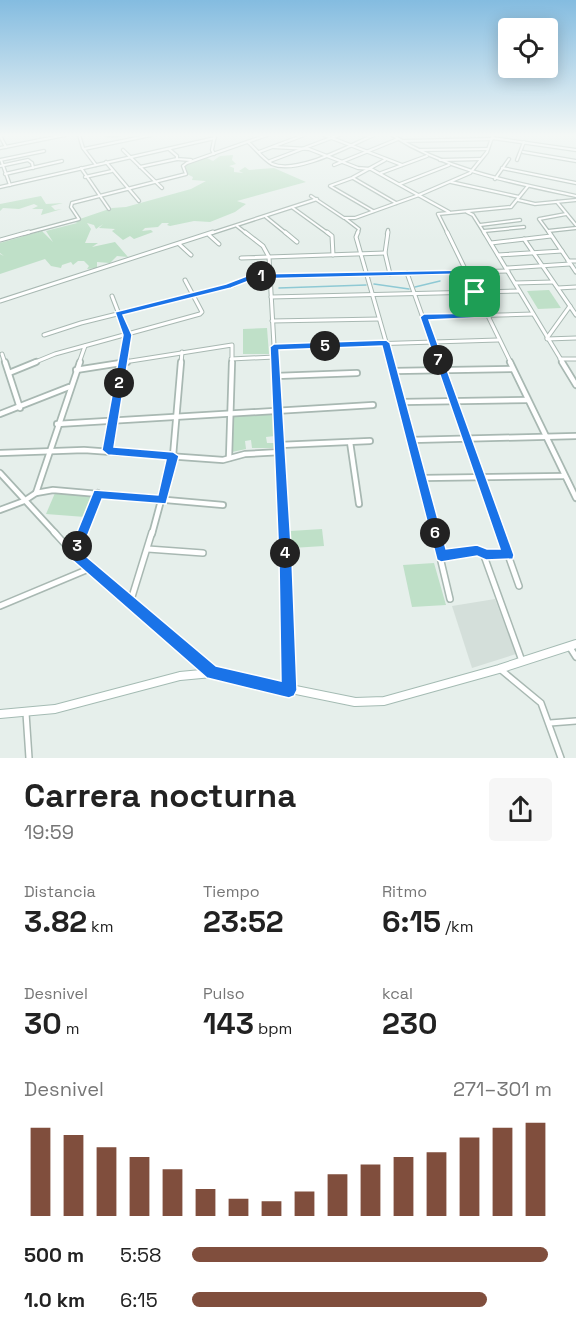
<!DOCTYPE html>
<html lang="es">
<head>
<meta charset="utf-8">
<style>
  body { margin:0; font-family:"Space Grotesk",sans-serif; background:#f6f6f6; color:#222; height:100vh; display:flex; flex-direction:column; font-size:22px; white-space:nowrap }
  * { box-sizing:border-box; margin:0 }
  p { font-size:20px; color:#767676 }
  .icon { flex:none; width:33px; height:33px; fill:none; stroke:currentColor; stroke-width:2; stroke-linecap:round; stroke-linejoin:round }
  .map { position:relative; height:758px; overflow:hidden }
  .details { display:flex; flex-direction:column; background:#fff; flex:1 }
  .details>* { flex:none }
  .controls { position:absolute; left:498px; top:18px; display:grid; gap:12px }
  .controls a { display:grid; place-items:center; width:60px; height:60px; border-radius:6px; background:#fff; box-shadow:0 3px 15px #0003; font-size:30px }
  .pin { position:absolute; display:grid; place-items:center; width:51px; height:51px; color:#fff; margin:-26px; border-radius:12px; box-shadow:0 3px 9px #0006 }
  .km { position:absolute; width:30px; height:30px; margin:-15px; border-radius:50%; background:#222; color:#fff; font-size:16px; line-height:30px; text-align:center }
  .round { display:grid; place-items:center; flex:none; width:63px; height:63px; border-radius:6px; background:#f6f6f6 }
  .summary { display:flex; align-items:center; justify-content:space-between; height:102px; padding:0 24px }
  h1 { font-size:33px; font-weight:800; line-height:45px }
  .figures { display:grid; grid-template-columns:repeat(3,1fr); gap:9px; height:102px; padding:6px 24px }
  .figures div { display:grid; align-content:center }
  .figures b { font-size:30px; font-weight:800 }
  .figures small { font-size:16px; font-weight:400 }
  .figures p { font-size:16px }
  .chart { height:168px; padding:12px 24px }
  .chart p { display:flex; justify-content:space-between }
  .chart svg { width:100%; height:108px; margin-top:6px; stroke:#804e3d; stroke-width:6 }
  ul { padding:0 24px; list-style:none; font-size:20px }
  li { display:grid; grid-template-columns:96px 72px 1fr; align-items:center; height:45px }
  li i { height:15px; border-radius:8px; background:#804e3d }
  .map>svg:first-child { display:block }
  .built { fill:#d4dfda }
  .green { fill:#bfe0c8 }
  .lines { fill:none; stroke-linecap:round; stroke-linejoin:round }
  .stream { stroke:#8ec9d4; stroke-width:1.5 }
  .street-far3-casing { stroke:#a8b8b2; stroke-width:4.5 }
  .street-far2-casing { stroke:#a8b8b2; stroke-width:5 }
  .street-far1-casing { stroke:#a8b8b2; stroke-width:8 }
  .street-casing { stroke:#a8b8b2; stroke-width:8 }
  .secondary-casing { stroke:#a4bbb3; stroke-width:10 }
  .street-far3 { stroke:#fff; stroke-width:2 }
  .street-far2 { stroke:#fff; stroke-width:3 }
  .street-far1 { stroke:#fff; stroke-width:4.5 }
  .street { stroke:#fff; stroke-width:5 }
  .secondary { stroke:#fff; stroke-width:8 }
  .route { fill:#1a73e8; stroke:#fff; stroke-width:1.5; fill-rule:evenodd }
</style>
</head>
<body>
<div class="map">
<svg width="576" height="758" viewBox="0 0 576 758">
  <rect width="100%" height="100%" fill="#e6efeb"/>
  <path class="built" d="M495 599 516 654 472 668 452 606Z"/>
  <g class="green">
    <path d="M233 155 232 160 236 164 229 166 234 168V172L243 173 239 171 245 167 249 170 274 168 306 182 237 201 246 204 235 212 210 222 194 221 170 226 167 225 169 223H162L158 227 145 228 142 231 151 230 153 232 134 239 130 236 123 240 112 231 115 229 99 228 103 224 96 229 94 225 87 223 91 229 85 243H98L92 247 115 242 128 257 117 256 110 263 97 262V268L87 269 89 266 84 261H78L73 265 71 262 62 265 61 268 51 266 45 259 0 274V254L4 256 0 253V243L42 231 53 242 46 231 77 223 74 221 112 208 126 207 191 189 206 181 192 180 193 177 187 174V170L182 166 205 157 213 161 220 156Z"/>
    <path d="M41 196 46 204 63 203 51 206 55 210 62 209 41 215 43 209H32L38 206 34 204 19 209 3 208 0 211V204Z"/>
    <path d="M549 290 561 308 538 309 527 291Z"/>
    <path d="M267 328 269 354H243V329Z"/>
    <path d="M273 412 275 436 266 437 267 443H275V448H252L251 440 245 441 246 449 232 452 234 414Z"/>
    <path d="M55 493 93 496 85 517 46 514Z"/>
    <path d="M322 529 324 546 292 548 290 531Z"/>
    <path d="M434 563 446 605 412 607 403 565Z"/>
  </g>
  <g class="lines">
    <g class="stream">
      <path d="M374 284 409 289"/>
      <path d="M415 287 440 281"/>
      <path d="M279 288 366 285"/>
    </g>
    <defs>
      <g id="street-far3">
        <path d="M79 135 83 148 96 165"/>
        <path d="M107 135H119"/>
        <path d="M324 135 402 165"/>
        <path d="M392 135C449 171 511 182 576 196"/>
        <path d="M0 136 6 147"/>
        <path d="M492 138 576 150"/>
        <path d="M403 141 492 139"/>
        <path d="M248 142C256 149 263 159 272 164 297 175 350 145 374 135"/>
        <path d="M273 147 309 149 358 168 371 169 449 212"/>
        <path d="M0 148 65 135"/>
        <path d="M84 149 151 135"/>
        <path d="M169 149 177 156V159L191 160"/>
        <path d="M123 150 162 188"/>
        <path d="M420 150 488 149"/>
        <path d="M259 152 304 135"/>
        <path d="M523 152 576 161"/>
        <path d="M214 154 212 150 215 135"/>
        <path d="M0 160 44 151"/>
        <path d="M1 160 10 185"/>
        <path d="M440 160 481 159"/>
        <path d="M517 160 524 142"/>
        <path d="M270 161 339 135"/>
        <path d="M106 162 139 201"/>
        <path d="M334 165 398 139"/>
        <path d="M0 166 28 160 32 163 33 168"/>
        <path d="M140 167 177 159"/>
        <path d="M81 168 109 209"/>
        <path d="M502 168 576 183"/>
        <path d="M381 173 427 156"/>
        <path d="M5 174 62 161"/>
        <path d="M85 177 112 171"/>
        <path d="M353 178 396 203"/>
        <path d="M495 179 509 159"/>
        <path d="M451 182 519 197"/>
        <path d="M400 184 449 165"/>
        <path d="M0 187 215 138"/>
        <path d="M311 196 344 218H355L419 195 470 173 487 152 493 135"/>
        <path d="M518 200 535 204 576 200"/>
        <path d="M557 202 576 225"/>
        <path d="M293 208 329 234"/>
        <path d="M373 211 330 186 352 178 385 160"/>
        <path d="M467 212 473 215 485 234"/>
        <path d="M266 217 287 234"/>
        <path d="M346 219 359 229 357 234"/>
        <path d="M480 225 520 220"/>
        <path d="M237 226 247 234"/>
        <path d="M484 231 524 227"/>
        <path d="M548 231 576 228"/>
        <path d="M23 234 79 219 71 207 72 203 186 174 183 166 187 163 267 135"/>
        <path d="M209 234 317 199"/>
        <path d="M387 234 388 230"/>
        <path d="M448 234 438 214 511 207 528 186"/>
        <path d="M550 234 539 219 566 214"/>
      </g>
      <g id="street-far2">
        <path d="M245 232 263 246 269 257 275 363"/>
        <path d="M285 232 297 242"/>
        <path d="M327 232 332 236 333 255"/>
        <path d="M358 232 356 237 392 363"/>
        <path d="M388 232 385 253 390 274"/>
        <path d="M447 232 511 363"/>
        <path d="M484 232 563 363"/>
        <path d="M549 232 576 272"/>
        <path d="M209 235 219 244"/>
        <path d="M524 239 576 315"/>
        <path d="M0 240 29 232"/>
        <path d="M491 243 551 236"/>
        <path d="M179 244 191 255"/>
        <path d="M498 255 562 251"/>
        <path d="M241 258 385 253"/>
        <path d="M568 261H576"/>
        <path d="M507 268 570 264"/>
        <path d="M407 273 439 363"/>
        <path d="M515 283 553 282"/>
        <path d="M558 288 576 287"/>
        <path d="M112 296 127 335 122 363"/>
        <path d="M271 297 519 291"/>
        <path d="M0 301 213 232"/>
        <path d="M424 317 533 314"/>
        <path d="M272 321 379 319"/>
        <path d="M44 335 81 323 234 285 250 277 508 271"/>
        <path d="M547 338 570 306"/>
        <path d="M547 339 576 338"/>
        <path d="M274 347 498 340"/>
        <path d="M2 354 5 363"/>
        <path d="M231 359 275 357"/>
        <path d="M560 359H576"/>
        <path d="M33 363 55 354 200 314 202 312 185 280"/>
        <path d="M79 363 85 346"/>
        <path d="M118 363 232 345V363"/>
        <path d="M181 363 182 352"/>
      </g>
      <g id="street-far1">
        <path d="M5 362 20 408"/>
        <path d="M275 362 284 534"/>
        <path d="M391 362 434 534"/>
        <path d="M439 362 500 534"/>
        <path d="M510 362 576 498"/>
        <path d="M562 362 576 385"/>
        <path d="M76 370 127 362"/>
        <path d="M394 371 512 369"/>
        <path d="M9 373 36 362"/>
        <path d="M276 376 357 373"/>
        <path d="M402 402 527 400"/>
        <path d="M0 414 69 387"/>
        <path d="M57 424 373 405"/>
        <path d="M411 440 576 436"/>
        <path d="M350 442 359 504"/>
        <path d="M280 445 370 441"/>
        <path d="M108 450 123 362"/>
        <path d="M0 453 84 450 223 460 245 454 281 452"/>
        <path d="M229 458 232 362"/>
        <path d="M0 473 56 534"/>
        <path d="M422 478 564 476"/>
        <path d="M36 493 53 490 223 505"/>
        <path d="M0 510 24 501 36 493 80 362"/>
        <path d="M82 534 98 493"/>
        <path d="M152 534 173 456 181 362"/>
      </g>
      <g id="street">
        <path d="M54 532 74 554 211 671"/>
        <path d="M284 532 289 687"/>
        <path d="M434 532 450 599"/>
        <path d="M500 532 519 586"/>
        <path d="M148 549 203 553"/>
        <path d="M483 553 522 661"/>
        <path d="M74 554 83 532"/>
        <path d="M442 556 477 551 489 555H508"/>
        <path d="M131 600 152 532"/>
        <path d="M0 606 91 568"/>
        <path d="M569 646 576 657"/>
        <path d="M500 669 541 703 561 758"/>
        <path d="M26 713 29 758"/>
        <path d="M550 723 576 721"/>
      </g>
      <path id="secondary" d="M0 714 55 709 180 676 212 673 355 702 384 701 499 669 576 644"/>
    </defs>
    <use href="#street-far3" class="street-far3-casing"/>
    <use href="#street-far2" class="street-far2-casing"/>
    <use href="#street-far1" class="street-far1-casing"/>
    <use href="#street" class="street-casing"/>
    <use href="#secondary" class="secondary-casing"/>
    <use href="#street-far3" class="street-far3"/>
    <use href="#street-far2" class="street-far2"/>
    <use href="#street-far1" class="street-far1"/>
    <use href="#street" class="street"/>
    <use href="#secondary" class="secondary"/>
  </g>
  <linearGradient id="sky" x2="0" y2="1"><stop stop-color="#84bce0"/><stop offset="0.56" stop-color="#f4f8f6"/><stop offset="1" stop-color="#f4f8f6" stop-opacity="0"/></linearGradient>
  <rect width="576" height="241" fill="url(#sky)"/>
  <path class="route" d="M468 270 492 315 490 317 429 320 514 555 513 559 486 560 477 556 441 562 437 560 382 346 279 350 292 561 297 690 294 696 289 698 207 678 70 558 68 554 94 490 158 495 166 460 108 455 102 450 123 335 115 312 226 284 252 274ZM463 274 482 313 424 314 420 317 500 549H487L477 545 446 549 390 343 386 340 274 344 270 347 279 561 281 681 216 666 81 552 102 499 166 504 179 456 173 452 114 447 132 335 123 315 231 288 254 279Z"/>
</svg>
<div class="controls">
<a><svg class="icon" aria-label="locate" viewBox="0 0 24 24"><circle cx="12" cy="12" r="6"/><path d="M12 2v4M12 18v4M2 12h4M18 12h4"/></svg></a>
</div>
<div class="pin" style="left:475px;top:292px;background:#1e9e55"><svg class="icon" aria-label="arrive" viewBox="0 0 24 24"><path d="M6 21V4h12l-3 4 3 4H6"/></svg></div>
<b class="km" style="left:261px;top:276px">1</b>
<b class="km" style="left:119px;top:383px">2</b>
<b class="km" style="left:77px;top:546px">3</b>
<b class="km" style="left:285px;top:553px">4</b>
<b class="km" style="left:325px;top:346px">5</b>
<b class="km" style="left:435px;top:533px">6</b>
<b class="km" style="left:438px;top:360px">7</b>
</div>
<section class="details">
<div class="summary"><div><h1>Carrera nocturna</h1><p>19:59</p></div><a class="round"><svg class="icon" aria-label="share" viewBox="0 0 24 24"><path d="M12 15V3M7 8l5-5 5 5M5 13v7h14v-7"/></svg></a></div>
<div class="figures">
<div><p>Distancia</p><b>3.82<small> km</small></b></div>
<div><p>Tiempo</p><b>23:52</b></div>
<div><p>Ritmo</p><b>6:15<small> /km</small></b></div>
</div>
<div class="figures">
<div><p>Desnivel</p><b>30<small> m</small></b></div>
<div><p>Pulso</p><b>143<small> bpm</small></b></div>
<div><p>kcal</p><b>230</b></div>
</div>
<div class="chart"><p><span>Desnivel</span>271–301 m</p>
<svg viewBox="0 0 160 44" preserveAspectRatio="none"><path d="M5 44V8M15 44V11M25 44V16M35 44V20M45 44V25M55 44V33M65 44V37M75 44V38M85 44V34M95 44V27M105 44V23M115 44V20M125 44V18M135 44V12M145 44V8M155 44V6"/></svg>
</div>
<ul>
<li><b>500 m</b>5:58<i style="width:99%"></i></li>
<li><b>1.0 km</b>6:15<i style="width:82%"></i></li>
</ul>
</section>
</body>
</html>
